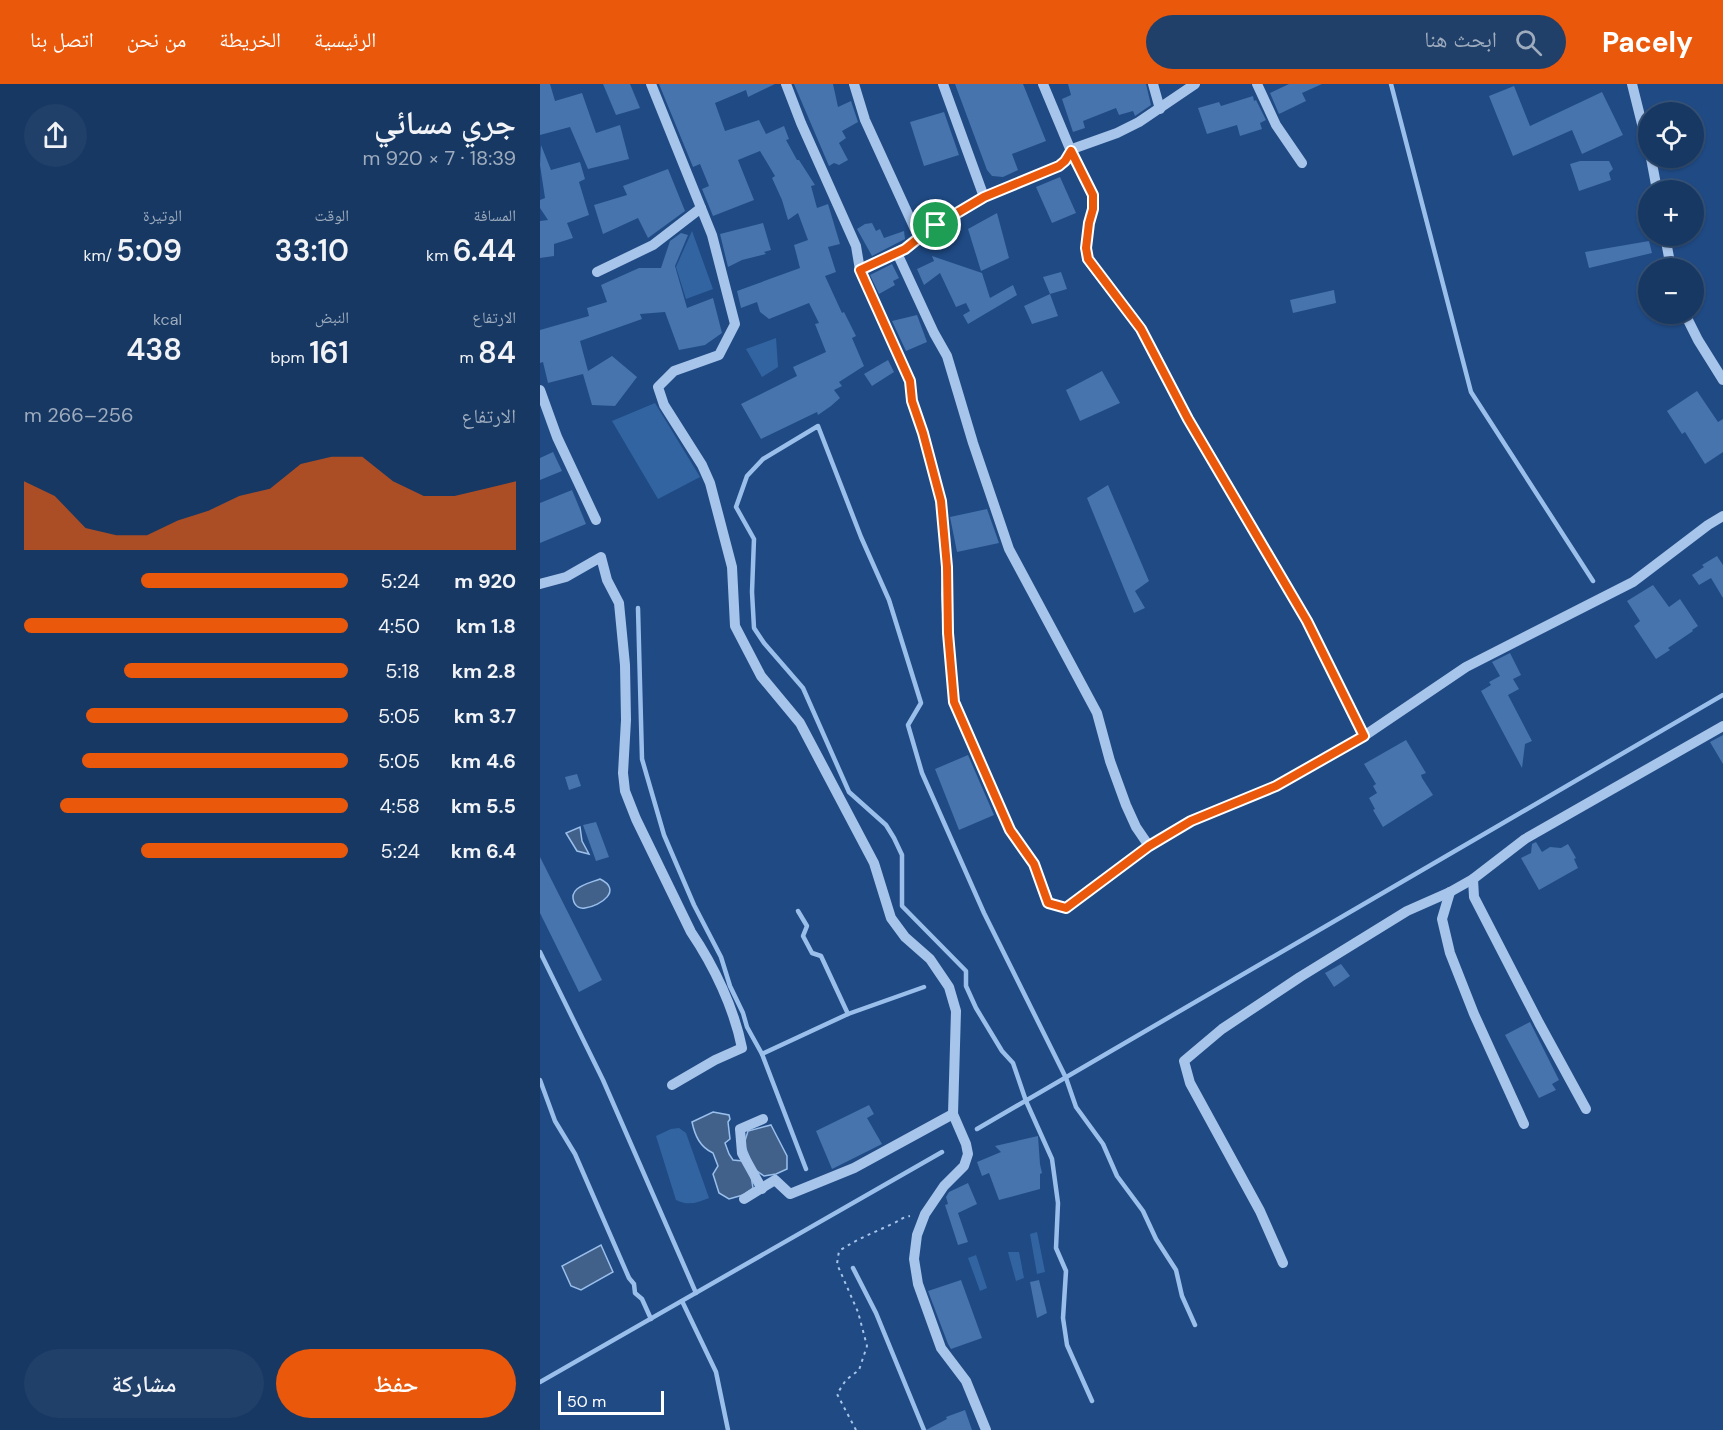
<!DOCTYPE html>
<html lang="ar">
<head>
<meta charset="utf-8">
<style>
  body { margin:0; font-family:"DM Sans","Noto Naskh Arabic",sans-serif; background:#203f69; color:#f1f3f6; direction:rtl; height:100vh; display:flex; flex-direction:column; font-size:22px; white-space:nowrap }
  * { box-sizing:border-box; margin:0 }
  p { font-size:20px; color:#9eacbe }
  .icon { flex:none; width:33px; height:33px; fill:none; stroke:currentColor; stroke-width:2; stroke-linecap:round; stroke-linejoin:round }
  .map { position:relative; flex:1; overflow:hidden; direction:ltr }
  .sheet { display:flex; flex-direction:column; background:#173863; width:540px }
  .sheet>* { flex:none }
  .tools { position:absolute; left:1098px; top:18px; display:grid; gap:12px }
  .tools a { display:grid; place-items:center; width:66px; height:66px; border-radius:50%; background:#173863; box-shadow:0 2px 4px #0004,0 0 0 2px #365278; font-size:30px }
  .scale { position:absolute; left:18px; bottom:15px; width:106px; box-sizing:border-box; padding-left:6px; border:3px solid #fff; border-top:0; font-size:16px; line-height:21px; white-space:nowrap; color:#fff; -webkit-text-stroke:4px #1f4a84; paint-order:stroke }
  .pin { position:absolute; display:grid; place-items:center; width:51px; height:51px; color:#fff; margin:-26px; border:3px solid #fff; border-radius:50%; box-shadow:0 2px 6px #0007 }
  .round { display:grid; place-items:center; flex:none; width:63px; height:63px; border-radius:32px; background:#203f69 }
  .summary { display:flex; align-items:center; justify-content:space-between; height:102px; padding:0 24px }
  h1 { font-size:33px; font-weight:600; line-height:45px }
  .stats { display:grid; grid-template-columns:repeat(3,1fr); gap:9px; height:102px; padding:6px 24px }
  .stats div { display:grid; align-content:center }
  .stats b { font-size:30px; font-weight:600 }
  .stats small { font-size:16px; font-weight:400 }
  .stats p { font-size:16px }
  .chart { height:168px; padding:12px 24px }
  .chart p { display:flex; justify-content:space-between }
  .chart svg { width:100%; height:108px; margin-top:6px; fill:#ea580c; opacity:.7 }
  .primary-button { display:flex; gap:12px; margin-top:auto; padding:12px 24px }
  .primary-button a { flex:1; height:69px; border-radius:36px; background:#ea580c; color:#fff; font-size:24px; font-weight:600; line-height:69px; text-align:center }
  .primary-button a+a { background:#203f69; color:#f1f3f6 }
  ul { padding:0 24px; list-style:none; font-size:20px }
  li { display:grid; grid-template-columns:96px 72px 1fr; align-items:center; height:45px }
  li i { height:15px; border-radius:8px; background:#ea580c }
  header { display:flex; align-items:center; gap:36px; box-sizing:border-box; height:84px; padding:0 30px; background:#ea580c; color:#fff }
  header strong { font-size:28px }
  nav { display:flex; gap:33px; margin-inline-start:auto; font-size:21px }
  .search { width:420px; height:54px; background:#203f69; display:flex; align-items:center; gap:15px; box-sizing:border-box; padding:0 21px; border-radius:33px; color:#9eacbe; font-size:22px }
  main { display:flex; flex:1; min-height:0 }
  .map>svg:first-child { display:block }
  .green { fill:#3364a2 }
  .water { fill:#41618b; stroke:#9abfeb; stroke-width:1.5 }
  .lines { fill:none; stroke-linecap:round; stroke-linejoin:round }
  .stream { stroke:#9abfeb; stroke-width:4.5 }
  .building { fill:#4774ad }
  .path { stroke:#a7c4ea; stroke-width:2; stroke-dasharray:3 4.5; stroke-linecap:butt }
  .minor { stroke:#a7c4ea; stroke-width:10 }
  .route-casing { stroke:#fff; stroke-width:12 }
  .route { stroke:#ea580c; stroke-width:8 }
</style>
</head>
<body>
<header>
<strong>Pacely</strong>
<div class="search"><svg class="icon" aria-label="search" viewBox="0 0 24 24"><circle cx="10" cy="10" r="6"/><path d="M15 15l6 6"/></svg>ابحث هنا</div>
<nav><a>الرئيسية</a><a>الخريطة</a><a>من نحن</a><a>اتصل بنا</a></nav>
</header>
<main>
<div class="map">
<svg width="1183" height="1346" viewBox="0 0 1183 1346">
  <rect width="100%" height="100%" fill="#1f4a84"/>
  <g class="green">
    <path d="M152 147 173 205 146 215 136 183Z"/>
    <path d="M236 254 238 283 222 293 206 265Z"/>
    <path d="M115 319 160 393 118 415 72 337Z"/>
    <path d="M139 1044 146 1049 169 1114C157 1119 148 1122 136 1116L116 1052 131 1045Z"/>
    <path d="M497 1148 505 1188 497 1190 490 1150Z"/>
    <path d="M468 1168H479L484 1194 476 1197Z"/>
    <path d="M436 1171 447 1204 440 1207 428 1174Z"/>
  </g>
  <g class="water">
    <path d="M40 743 42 757 49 770 37 767 26 749Z"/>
    <path d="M60 795C83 806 61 822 45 824 34 826 29 812 37 805 43 800 52 798 60 795Z"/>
    <path d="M173 1028 189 1031 190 1035 188 1038 190 1055 185 1059 189 1070 193 1076 203 1077 211 1092 213 1104 203 1111 189 1115 179 1109 173 1090 178 1082 173 1069C160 1063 155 1052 152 1038Z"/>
    <path d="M231 1041 247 1072V1085L236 1090 224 1092 214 1085 204 1060 208 1047Z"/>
    <path d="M61 1161 73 1188 41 1206 31 1202 22 1182Z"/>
  </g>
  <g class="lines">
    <g class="stream">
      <path d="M851 0 931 308 1053 497"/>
      <path d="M98 524 102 675 124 751 154 821 181 873 190 902 203 929 207 943 222 970"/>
      <path d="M258 827 267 842 263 852 272 869 281 872 308 930"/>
      <path d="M0 868 63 996 156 1209"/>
      <path d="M0 996 15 1037 35 1070 89 1194 94 1200 95 1209 102 1215 111 1235"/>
      <path d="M437 1045 1183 611"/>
      <path d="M266 1085 222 970 308 930 384 903"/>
      <path d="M313 1184 336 1229 384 1346"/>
      <path d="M142 1217 176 1288 188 1346"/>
      <path d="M0 1298 402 1068"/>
      <path d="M552 1317 527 1261 523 1234 526 1187 516 1164 518 1119 512 1075 486 1017 473 979 462 967 436 924 426 902V887L362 822V771L354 754 346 741 309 708 263 604 224 559 214 544 212 508 214 455 196 423 207 392 223 375 278 342 321 453 349 516 381 619 368 641 382 689 444 829 526 994 536 1023 563 1060 577 1092 603 1127 616 1155 636 1186 642 1212 655 1241"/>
    </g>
  </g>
  <g class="building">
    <path d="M0 0H10L15 17 42 9 56 49 80 41 89 75 48 85 30 43 0 51Z"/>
    <path d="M63 0H90L100 24 76 31Z"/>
    <path d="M119 0H235L208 13 206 6 175 19 185 47 219 36 226 50 244 42 249 55 246 56 257 76H259L275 101 271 102 277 124 288 120 300 160 288 163 296 188 285 192 302 229 304 228 316 252 312 254 324 282 299 298 302 302 294 306 300 314 291 322 278 331 277 328 221 355 201 320 257 292 253 283 286 268 275 240 279 239 269 219 229 235 220 228 217 218 201 224 197 207 260 184 254 161 268 156 258 129 248 136 242 116 232 94 235 92 220 67 198 76 214 116 173 132 162 105 169 102 160 80 153 83Z"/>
    <path d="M254 0H293L298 23 311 17 318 38 302 47 306 54 299 59 308 76 299 81 294 79 289 82Z"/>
    <path d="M415 0H483L506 57 472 70 478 86 463 93 452 92 447 86Z"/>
    <path d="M528 0H606L611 21 595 32 593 27 579 31 576 24 543 37 545 44 533 48 522 15 531 11Z"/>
    <path d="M749 0H782L762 9 766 17 739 30 730 9Z"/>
    <path d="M974 2 990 42 1062 8 1083 51 1042 70 1032 46 973 72 949 12Z"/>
    <path d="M713 12 714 17 716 16 726 36 720 39 722 45 700 52 697 41 667 50 658 24 679 18 681 22Z"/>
    <path d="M404 28 419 71 384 82 370 38Z"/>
    <path d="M1 61 11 86 40 78 45 95 39 98 49 131 27 139 33 154 14 160V172L0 174V137L8 136 0 124V116L5 114 0 81Z"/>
    <path d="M1040 77H1069L1073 85 1069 89 1071 96 1039 107 1030 80Z"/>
    <path d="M128 85 145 127 108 154 98 134 63 150 54 121 87 111 83 102Z"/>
    <path d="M520 93 536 129 512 139 496 103Z"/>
    <path d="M457 129 469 174 441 187 428 145Z"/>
    <path d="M223 139 231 166 224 168 226 170 202 176 188 183 180 150Z"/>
    <path d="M332 139 336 147 340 145 344 154 364 147 365 155 332 172 317 145 325 140Z"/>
    <path d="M141 149 148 151 135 182 147 224 173 214 182 249 165 261 139 266 125 228 100 230 102 235 40 257 48 287 72 272 97 293 75 322 52 321 43 290 8 299 3 278 0 279V246L49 232 47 224 67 218 61 201 99 184H121L130 157Z"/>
    <path d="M1109 157 1112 169 1049 184 1045 168Z"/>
    <path d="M392 172 442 189 450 214 473 201 477 211 428 240 423 231 430 227 426 219 416 223 400 189 384 201 377 185 394 177Z"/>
    <path d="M352 180 359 194 353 197 355 201 339 210 330 191Z"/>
    <path d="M521 188 527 205 510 210 518 232 492 240 484 222 510 210 503 193Z"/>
    <path d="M794 206 796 219 753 229 750 216Z"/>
    <path d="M377 231 387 258 366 267 352 237Z"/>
    <path d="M348 276 354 288 332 302 324 290Z"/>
    <path d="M562 287 580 319 540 337 526 306Z"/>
    <path d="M1157 307 1178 338 1183 335V368L1165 380 1145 348 1142 350 1127 327Z"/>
    <path d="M13 368 22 387 0 396V374Z"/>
    <path d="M568 401 609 497 595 507 605 524 594 529 547 414Z"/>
    <path d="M32 406 46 440 0 459V419Z"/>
    <path d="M447 425 459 459 417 468 410 433Z"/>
    <path d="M1177 472 1183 481V514L1171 494 1159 501 1152 491 1164 483 1162 481Z"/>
    <path d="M1113 501 1129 523 1140 515 1158 542 1152 546 1153 547 1128 564 1130 566 1116 575 1094 542 1100 537 1087 517Z"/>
    <path d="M970 569 981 591 973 595 979 605 968 611 992 657 985 660 982 684 941 607 951 601 949 598 960 592 952 578Z"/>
    <path d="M1183 651V680L1170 658Z"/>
    <path d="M866 656 886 689 881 691 882 694 893 711 843 743 833 726 835 725 829 714 837 709 833 702 836 700 824 680Z"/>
    <path d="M428 671 454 731 419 746 395 685Z"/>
    <path d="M37 690 41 702 29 706 25 693Z"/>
    <path d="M56 738 69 773 56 777 43 741Z"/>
    <path d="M996 758 1002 768 1010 763 1021 764 1028 760 1036 774 1034 775 1038 784 999 806 981 774 991 769 992 760Z"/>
    <path d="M0 773 62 896 39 908 0 829Z"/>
    <path d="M801 880 810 892 794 903 785 889Z"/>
    <path d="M990 938 1019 996 1012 1000 1016 1006 999 1014 965 951Z"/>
    <path d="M329 1021 334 1030 327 1034 342 1060 292 1085 276 1047Z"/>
    <path d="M498 1052 500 1080 502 1089 500 1090V1105L459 1116 449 1089 442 1092 437 1078 461 1068 455 1062Z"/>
    <path d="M428 1099 437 1120 418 1129 428 1158 418 1161 405 1121 408 1120 406 1113 409 1108Z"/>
    <path d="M421 1196 442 1254 411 1265 408 1260 388 1207Z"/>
    <path d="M499 1196 507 1229 497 1234 490 1198Z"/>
    <path d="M425 1326 432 1346H386L407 1335 406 1333Z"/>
  </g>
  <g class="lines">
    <path class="path" d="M316 1346 297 1310 306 1296 319 1286 327 1262 318 1228 297 1180 299 1167C317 1155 333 1149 352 1140 359 1137 363 1133 370 1132"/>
    <g class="minor">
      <path d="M111 0 172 151 195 240 179 271 134 287 118 303 124 321 162 381 170 399 192 483 195 542 221 592 260 639 334 779 351 834 365 853 390 875 409 903 416 927 413 1030 426 1060 428 1070 424 1082 404 1102 385 1130 377 1151 374 1175 378 1200 401 1264 426 1297 446 1346"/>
      <path d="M246 0 261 39 316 162 320 186 370 297 372 317 383 349 401 417 407 483 406 510 408 549 414 618 470 746 494 780 509 819 526 824 609 762"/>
      <path d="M314 0 325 36 379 154"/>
      <path d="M403 0 444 113"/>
      <path d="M503 0 531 67 553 111V125L549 139 546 163 547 175 601 245 648 335 767 537 824 652"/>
      <path d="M613 0 620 25"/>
      <path d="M717 0 736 41 762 79"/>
      <path d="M1092 0 1108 64"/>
      <path d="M1111 74 1117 106"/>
      <path d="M1125 152 1131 184"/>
      <path d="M357 169 394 249 407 272 433 359 469 465 557 629 570 677 586 721 596 743 609 762 651 737 736 702 824 652 926 583 1093 498 1168 441 1183 432"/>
      <path d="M320 186 365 165 390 145 444 113 519 82 525 77 535 64 577 49 599 38 655 0"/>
      <path d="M57 188 113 161 161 124"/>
      <path d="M1145 230 1158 256 1183 296"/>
      <path d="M0 306 17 353 56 436"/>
      <path d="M0 500 26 493 61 473 67 496 79 519 85 581 86 636 83 689 85 707 96 735 151 848C174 882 194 924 202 964L175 976 132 1001"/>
      <path d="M933 795 934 813 999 939 1046 1025"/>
      <path d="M910 808 902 835 910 869 934 930 984 1040"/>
      <path d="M222 1105 202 1069 200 1045 223 1035"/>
      <path d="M204 1115 235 1096 250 1110 314 1084 413 1030"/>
      <path d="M743 1179 720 1127 650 999 644 977 682 945 760 893 867 827 910 808 933 795 985 755 1183 642"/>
    </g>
  </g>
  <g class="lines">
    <defs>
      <path id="route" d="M531 67 553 111V125L549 139 546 164 548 175 601 245 648 335 767 537 824 652 736 702 651 737 609 762 526 824 508 819 494 780 470 746 414 618 408 549 407 483 401 417 383 349 372 317 370 297 320 186 365 165 390 145 444 113 519 82 525 77Z"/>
    </defs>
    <use href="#route" class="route-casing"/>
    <use href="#route" class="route"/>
  </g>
</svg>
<div class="tools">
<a><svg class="icon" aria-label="locate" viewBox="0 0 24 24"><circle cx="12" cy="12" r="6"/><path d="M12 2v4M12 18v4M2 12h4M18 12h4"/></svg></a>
<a>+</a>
<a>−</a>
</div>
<div class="scale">50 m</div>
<div class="pin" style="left:396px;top:141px;background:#1e9e55"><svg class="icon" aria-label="arrive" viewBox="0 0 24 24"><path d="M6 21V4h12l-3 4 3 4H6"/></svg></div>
</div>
<section class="sheet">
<div class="summary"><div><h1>جري مسائي</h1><p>18:39 · 7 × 920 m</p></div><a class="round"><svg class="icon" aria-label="share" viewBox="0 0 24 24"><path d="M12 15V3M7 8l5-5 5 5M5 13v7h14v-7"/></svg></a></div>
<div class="stats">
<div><p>المسافة</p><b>6.44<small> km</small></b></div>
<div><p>الوقت</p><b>33:10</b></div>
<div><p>الوتيرة</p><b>5:09<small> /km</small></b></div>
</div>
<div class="stats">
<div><p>الارتفاع</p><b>84<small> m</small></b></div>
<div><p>النبض</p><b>161<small> bpm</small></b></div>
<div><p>kcal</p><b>438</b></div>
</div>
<div class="chart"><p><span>الارتفاع</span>256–266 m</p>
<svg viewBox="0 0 160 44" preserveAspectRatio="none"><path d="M0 44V16L10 22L20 35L30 38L40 38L50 32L60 28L70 22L80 19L90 9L100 6L110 6L120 16L130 22L140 22L150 19L160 16V44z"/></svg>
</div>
<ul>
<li><b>920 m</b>5:24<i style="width:64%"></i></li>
<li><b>1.8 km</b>4:50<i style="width:100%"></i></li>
<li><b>2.8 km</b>5:18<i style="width:69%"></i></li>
<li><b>3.7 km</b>5:05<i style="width:81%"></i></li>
<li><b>4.6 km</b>5:05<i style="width:82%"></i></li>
<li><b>5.5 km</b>4:58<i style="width:89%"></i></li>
<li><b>6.4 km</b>5:24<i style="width:64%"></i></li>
</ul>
<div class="primary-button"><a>حفظ</a><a>مشاركة</a></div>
</section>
</main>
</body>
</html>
